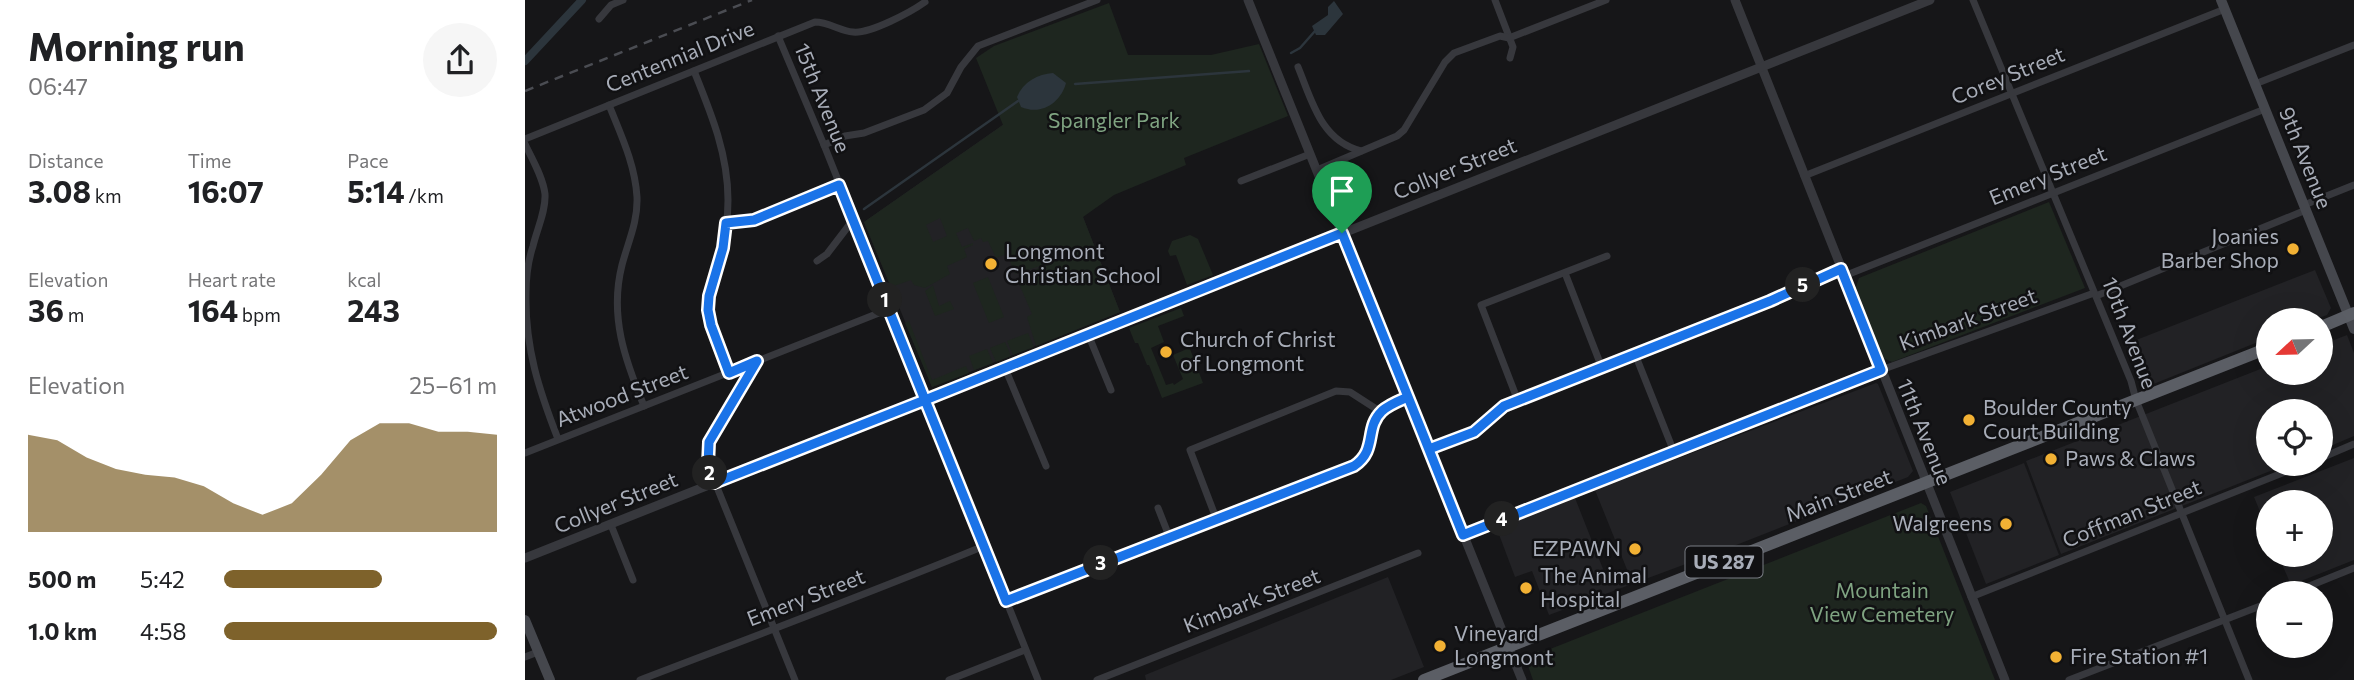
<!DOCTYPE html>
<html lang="en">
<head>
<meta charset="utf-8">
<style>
  body { margin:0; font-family:Commissioner,sans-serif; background:#f6f6f6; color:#202124; height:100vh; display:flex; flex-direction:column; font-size:26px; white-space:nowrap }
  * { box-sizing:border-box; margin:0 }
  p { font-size:23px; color:#757577 }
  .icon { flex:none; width:38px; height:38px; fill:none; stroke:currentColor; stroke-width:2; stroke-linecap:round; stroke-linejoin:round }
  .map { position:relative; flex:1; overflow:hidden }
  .details { display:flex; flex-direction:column; background:#fff; width:525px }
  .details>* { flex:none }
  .needle { width:46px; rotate:248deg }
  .controls { position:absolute; left:1731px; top:308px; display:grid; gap:14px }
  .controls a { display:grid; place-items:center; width:77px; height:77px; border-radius:50%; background:#fff; box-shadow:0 7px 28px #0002; font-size:35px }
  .pin { position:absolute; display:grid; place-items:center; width:60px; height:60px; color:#fff; margin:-72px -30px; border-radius:50% 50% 50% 0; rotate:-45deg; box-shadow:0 0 7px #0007 }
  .pin .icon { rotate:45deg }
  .km { position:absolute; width:35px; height:35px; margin:-18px; border-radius:50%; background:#222; color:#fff; font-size:19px; line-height:35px; text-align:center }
  .round { display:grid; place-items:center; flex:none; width:74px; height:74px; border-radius:37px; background:#f6f6f6 }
  .head { display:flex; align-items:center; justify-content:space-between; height:119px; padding:0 28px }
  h1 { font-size:38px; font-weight:700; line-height:52px }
  .figures { display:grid; grid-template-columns:repeat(3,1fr); gap:10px; height:119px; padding:7px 28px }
  .figures div { display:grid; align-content:center }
  .figures b { font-size:30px; font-weight:700 }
  .figures small { font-size:19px; font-weight:400 }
  .figures p { font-size:19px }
  .chart { height:196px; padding:14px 28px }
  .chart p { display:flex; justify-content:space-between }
  .chart svg { width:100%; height:126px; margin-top:7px; fill:#7e622b; opacity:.7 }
  ul { padding:0 28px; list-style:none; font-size:23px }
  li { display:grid; grid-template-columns:112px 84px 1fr; align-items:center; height:52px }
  li i { height:18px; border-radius:9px; background:#7e622b }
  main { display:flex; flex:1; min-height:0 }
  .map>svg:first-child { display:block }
  .built { fill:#222225 }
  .green { fill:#1e261f; fill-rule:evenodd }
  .water { fill:#2c353c }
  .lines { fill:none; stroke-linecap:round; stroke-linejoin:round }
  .stream { stroke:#2c353c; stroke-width:2.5 }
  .canal { stroke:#2c353c; stroke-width:8 }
  .minor { stroke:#37383d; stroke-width:7 }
  .tertiary { stroke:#37383d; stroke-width:9 }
  .secondary { stroke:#45474d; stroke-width:10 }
  .trunk { stroke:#5b5e65; stroke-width:12 }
  .rail { stroke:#4a4c52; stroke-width:2.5; stroke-dasharray:9 7; stroke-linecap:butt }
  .route-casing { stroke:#fff; stroke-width:14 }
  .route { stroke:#1a73e8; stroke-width:9 }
  .poi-dot { fill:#f2b134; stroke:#111113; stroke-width:2.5 }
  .labels { text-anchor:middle; stroke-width:5; stroke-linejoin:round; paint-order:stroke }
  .shield { fill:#111113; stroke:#7b7e86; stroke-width:2 }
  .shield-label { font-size:19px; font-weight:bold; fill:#a8adb8 }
  .street-label { font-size:21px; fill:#a8adb8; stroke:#111113 }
  .park-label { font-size:21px; fill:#7fa381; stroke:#111113 }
  .poi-label { font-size:21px; fill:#a8adb8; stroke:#111113; text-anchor:start }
</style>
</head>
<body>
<main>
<section class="details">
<div class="head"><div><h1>Morning run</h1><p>06:47</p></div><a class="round"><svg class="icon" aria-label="share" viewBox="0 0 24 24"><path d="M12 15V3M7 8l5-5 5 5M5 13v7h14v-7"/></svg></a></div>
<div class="figures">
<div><p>Distance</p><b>3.08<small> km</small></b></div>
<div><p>Time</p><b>16:07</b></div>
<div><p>Pace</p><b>5:14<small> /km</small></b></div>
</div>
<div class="figures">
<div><p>Elevation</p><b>36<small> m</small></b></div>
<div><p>Heart rate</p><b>164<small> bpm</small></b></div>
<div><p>kcal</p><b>243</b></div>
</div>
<div class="chart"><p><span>Elevation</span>25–61 m</p>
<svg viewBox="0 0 160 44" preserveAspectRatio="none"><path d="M0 44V10L10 12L20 18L30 22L40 24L50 25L60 28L70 34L80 38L90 34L100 24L110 12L120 6L130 6L140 9L150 9L160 10V44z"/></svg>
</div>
<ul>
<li><b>500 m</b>5:42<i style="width:58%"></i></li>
<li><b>1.0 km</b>4:58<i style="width:100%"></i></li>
</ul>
</section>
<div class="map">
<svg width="1829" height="680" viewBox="0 0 1829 680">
  <rect width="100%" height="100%" fill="#161618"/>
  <g class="built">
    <path d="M489 117 558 217 595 312 407 387 339 222Z"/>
    <path d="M1790 270 1806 308 1802 315 1788 320H1743V338L1621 387 1615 383 1601 344Z"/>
    <path d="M1822 335 1829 353V436L1796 450V411H1743V464H1763L1536 554 1501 461 1743 366V373H1796V345Z"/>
    <path d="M1351 383 1353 384 1388 471 1383 477 1201 549 1024 615 1007 571 990 577 972 529 1050 498 1082 579 1103 572 1070 490Z"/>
    <path d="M1829 458V560L1766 585 1753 555H1796V502H1743V531L1729 497Z"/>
    <path d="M1499 463 1534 555 1461 584 1425 492Z"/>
    <path d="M863 577 899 667 866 680H621L620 675Z"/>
  </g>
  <g class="green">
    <path d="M584 3 603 55H686L734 44 763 116 659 158 661 165 589 195 558 217 595 312 511 346 502 317 507 314 492 279 521 264 490 274 482 254 471 258 463 241 458 242 456 238 449 241 443 228 431 233 437 247 448 243V245L439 249 442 257 422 266 425 274 400 288 389 285 386 280 366 287 339 222 478 125 451 58 469 46ZM415 218 422 236 408 242 401 225Z"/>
    <path d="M1524 202 1560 288 1367 362 1358 358 1331 287 1334 278Z"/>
    <path d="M665 235 673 239 688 275 662 285 651 255 645 256 643 251 647 241Z"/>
    <path d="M463 277 479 317 464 323 448 283Z"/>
    <path d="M408 285 414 306 425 301 429 309 410 316 400 291Z"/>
    <path d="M656 308 659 316 633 326 639 342 626 348 641 385 648 383 649 385 658 379 648 355 662 349H665L678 383 637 398 624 365H622L613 343H610L604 328Z"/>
    <path d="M384 321 407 380 441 366 444 373 407 387 380 323Z"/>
    <path d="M503 333 509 347 488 355 482 341Z"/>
    <path d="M480 342 486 356 471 362 465 348Z"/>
    <path d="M462 349 468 363 449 370 444 356Z"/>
    <path d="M1396 503 1401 506 1470 680H1008L1002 663 1006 654 1014 651 1015 653Z"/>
  </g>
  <g class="water">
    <path d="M809 1 818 14 800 35H791L787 26 803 15V7Z"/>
    <path d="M528 73 541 83C536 102 517 116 496 107L492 97C498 82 513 74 528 73Z"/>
  </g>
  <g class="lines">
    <g class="stream">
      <path d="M766 53 775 48 790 31"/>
      <path d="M550 84 724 71"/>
      <path d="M339 209 493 101"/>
    </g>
    <path class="canal" d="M0 61 57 0"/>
    <g class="minor">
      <path d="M970 0 988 47 985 58"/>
      <path d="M1448 0 1606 381 1611 400 1724 680"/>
      <path d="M74 19 86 5 98 0"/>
      <path d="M253 36 299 145 513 680"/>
      <path d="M773 67C787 101 796 141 836 151"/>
      <path d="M169 71C186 113 203 154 203 200 203 222 199 244 194 264 189 280 182 295 183 311 185 332 196 353 204 373"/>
      <path d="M1730 84 1829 45"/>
      <path d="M84 105C96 135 110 164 112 197 113 222 103 242 97 265 84 316 100 360 119 406"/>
      <path d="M0 139 290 22C304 22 315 31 328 32 345 34 386 12 400 2"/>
      <path d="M0 144C7 159 18 177 20 194 21 211 12 229 8 246 3 261 1 278 1 294 0 348 14 390 33 439"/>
      <path d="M299 145 320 136 339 133 399 110 422 93 436 67 453 46 572 0"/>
      <path d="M792 170 872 136 879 130 920 62 929 53 975 36 984 38 1081 0"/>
      <path d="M1279 176 1700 9"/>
      <path d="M716 181 785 154"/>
      <path d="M1779 205 1829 185"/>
      <path d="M201 223 229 221 314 185"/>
      <path d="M292 261 302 254 328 220"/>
      <path d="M1040 273 1077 368"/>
      <path d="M1319 276 1740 109"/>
      <path d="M1571 296 1781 210"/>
      <path d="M563 334 586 390"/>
      <path d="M1110 354 1149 452"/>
      <path d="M232 361C214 390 179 430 183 465L270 680"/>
      <path d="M480 368 521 466"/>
      <path d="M993 401 956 305 1082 256"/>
      <path d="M904 449 949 432 979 406 1245 301 1316 269"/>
      <path d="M0 453 364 309"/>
      <path d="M1796 458 1829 444"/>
      <path d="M633 508 644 536"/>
      <path d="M691 518 665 450 811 391 825 392 856 412"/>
      <path d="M86 525 108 580"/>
      <path d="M938 535 1356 370 1569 293"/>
      <path d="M1767 593 1829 568"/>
      <path d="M1446 597 1780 464"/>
      <path d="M481 601 600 553 829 466C853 450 839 428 857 411 864 404 874 401 883 397"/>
      <path d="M0 657 13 652"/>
      <path d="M115 680C230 636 345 593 459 546"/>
      <path d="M424 680 500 650"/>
      <path d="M572 680 893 553"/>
      <path d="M1544 680 1743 603"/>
    </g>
    <g class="tertiary">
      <path d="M723 0 997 680"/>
      <path d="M1210 0 1480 680"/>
      <path d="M0 558 1405 0"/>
    </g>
    <g class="secondary">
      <path d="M1696 0 1829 329"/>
      <path d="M0 620 25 680"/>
    </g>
    <g class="trunk">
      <path d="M1796 327 1829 313"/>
      <path d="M899 680 1743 348"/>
    </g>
    <path class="rail" d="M0 91 227 0"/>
  </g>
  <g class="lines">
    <defs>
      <path id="route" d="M817 233 400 400 314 185 229 220 201 223 198 248 184 296 183 310 186 325 204 373 232 361 184 442 183 465 189 483 400 400 481 601 829 466C853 450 839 428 857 411 865 404 874 401 883 397L938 535 1356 370 1316 269 1245 301 979 406 949 432 904 449C875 377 846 305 817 233"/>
    </defs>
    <use href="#route" class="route-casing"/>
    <use href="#route" class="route"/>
  </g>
  <g class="poi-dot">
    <circle cx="1768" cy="249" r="7"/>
    <circle cx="466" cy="264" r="7"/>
    <circle cx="641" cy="352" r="7"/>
    <circle cx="1444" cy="420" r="7"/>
    <circle cx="1526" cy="459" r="7"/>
    <circle cx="1481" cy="524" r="7"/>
    <circle cx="1110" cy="549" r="7"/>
    <circle cx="1001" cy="588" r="7"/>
    <circle cx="915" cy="646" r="7"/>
    <circle cx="1531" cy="657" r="7"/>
  </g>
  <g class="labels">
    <rect class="shield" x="1160.5" y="546.5" width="77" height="31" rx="5"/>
    <g class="shield-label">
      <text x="1199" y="569">US 287</text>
    </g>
    <g class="street-label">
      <text transform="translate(155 57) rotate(-22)" y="7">Centennial Drive</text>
      <text transform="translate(1483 76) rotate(-22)" y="7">Corey Street</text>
      <text transform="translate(297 98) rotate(68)" y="7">15th Avenue</text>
      <text transform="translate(1780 158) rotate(68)" y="7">9th Avenue</text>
      <text transform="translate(930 169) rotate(-22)" y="7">Collyer Street</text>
      <text transform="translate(1523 176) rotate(-22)" y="7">Emery Street</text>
      <text transform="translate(1443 320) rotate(-20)" y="7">Kimbark Street</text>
      <text transform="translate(1604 333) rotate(69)" y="7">10th Avenue</text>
      <text transform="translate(97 396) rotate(-21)" y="7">Atwood Street</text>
      <text transform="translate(1399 432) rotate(68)" y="7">11th Avenue</text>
      <text transform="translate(1314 496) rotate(-21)" y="7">Main Street</text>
      <text transform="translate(91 503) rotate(-22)" y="7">Collyer Street</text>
      <text transform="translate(1607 514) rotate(-22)" y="7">Coffman Street</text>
      <text transform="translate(281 598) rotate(-21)" y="7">Emery Street</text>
      <text transform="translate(727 601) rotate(-21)" y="7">Kimbark Street</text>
    </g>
    <g class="park-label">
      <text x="589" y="128">Spangler Park</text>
      <text x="1357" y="598">Mountain<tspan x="1357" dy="24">View Cemetery</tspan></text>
    </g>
    <g class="poi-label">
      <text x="1754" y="244" text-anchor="end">Joanies<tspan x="1754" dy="24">Barber Shop</tspan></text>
      <text x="480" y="259">Longmont<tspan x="480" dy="24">Christian School</tspan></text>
      <text x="655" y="347">Church of Christ<tspan x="655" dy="24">of Longmont</tspan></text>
      <text x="1458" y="415">Boulder County<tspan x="1458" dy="24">Court Building</tspan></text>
      <text x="1540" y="466">Paws &amp; Claws</text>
      <text x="1467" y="531" text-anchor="end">Walgreens</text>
      <text x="1096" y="556" text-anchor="end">EZPAWN</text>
      <text x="1015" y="583">The Animal<tspan x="1015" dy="24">Hospital</tspan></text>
      <text x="929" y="641">Vineyard<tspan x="929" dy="24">Longmont</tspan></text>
      <text x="1545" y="664">Fire Station #1</text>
    </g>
  </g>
</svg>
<div class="controls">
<a><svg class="needle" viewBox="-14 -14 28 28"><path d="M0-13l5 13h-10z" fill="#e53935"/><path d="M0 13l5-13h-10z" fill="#757577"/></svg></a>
<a><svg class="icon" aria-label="locate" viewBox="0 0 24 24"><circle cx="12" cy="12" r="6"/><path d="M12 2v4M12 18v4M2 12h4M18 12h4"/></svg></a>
<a>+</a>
<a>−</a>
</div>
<div class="pin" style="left:817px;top:233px;background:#1e9e55"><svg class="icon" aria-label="arrive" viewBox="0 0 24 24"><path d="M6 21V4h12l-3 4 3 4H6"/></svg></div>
<b class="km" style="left:360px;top:300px">1</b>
<b class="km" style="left:185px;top:473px">2</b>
<b class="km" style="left:576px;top:563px">3</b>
<b class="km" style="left:977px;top:519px">4</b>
<b class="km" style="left:1278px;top:285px">5</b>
</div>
</main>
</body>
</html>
